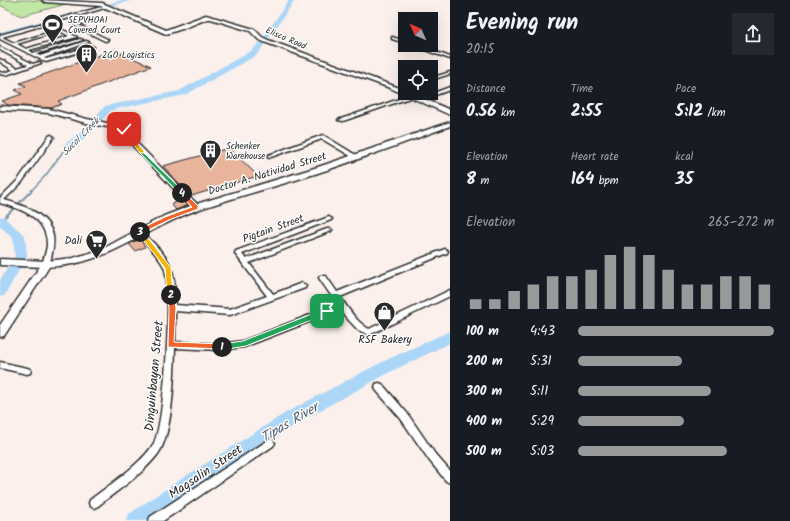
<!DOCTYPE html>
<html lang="en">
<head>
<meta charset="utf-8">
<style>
  body { margin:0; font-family:Kalam,sans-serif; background:#242831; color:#f1f3f6; height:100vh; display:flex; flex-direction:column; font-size:15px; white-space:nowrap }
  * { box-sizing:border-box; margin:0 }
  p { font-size:13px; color:#9ea1a6 }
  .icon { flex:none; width:22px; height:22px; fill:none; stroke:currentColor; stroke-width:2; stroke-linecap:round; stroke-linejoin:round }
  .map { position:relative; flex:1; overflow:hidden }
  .drawer { display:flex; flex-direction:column; background:#171b24; width:340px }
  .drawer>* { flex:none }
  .needle { width:26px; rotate:315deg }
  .controls { position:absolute; left:398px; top:12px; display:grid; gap:8px }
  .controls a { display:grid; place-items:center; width:40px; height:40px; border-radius:0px; background:#171b24; box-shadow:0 4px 16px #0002; font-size:20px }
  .pin { position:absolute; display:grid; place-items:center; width:34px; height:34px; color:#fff; margin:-17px; border-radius:8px; box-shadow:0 2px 6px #0006 }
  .km { position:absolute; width:20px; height:20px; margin:-10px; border-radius:50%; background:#222; color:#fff; font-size:11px; line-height:20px; text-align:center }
  .round { display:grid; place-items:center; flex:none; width:42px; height:42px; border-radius:0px; background:#242831 }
  .summary { display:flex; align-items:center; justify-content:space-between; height:68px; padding:0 16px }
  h1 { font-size:22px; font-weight:700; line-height:30px }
  .stats { display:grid; grid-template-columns:repeat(3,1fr); gap:6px; height:68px; padding:4px 16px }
  .stats div { display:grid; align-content:center }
  .stats b { font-size:17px; font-weight:700 }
  .stats small { font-size:11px; font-weight:400 }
  .stats p { font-size:11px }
  .chart { height:112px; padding:8px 16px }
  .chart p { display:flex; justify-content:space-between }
  .chart svg { width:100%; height:72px; margin-top:4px; stroke:#98999b; stroke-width:6 }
  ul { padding:0 16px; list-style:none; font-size:13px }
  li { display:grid; grid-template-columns:64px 48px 1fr; align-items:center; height:30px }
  li i { height:10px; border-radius:5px; background:#98999b }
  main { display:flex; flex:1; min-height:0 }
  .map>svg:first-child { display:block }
  .green { fill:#c0e8a4; stroke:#768a68 }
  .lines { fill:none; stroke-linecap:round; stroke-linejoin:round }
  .stream-far1 { stroke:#7892a5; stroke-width:1.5 }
  .stream { stroke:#7892a5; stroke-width:2 }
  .river { fill:#acd6f7; fill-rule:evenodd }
  .building { fill:#e9b49c; stroke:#2b2b2b }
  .minor-casing { stroke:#2b2b2b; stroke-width:3 }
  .tertiary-casing { stroke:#2b2b2b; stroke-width:3 }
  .secondary-casing { stroke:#2b2b2b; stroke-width:3 }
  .minor { fill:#fff; fill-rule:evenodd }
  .tertiary { fill:#fff; fill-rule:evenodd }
  .secondary { fill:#fff; fill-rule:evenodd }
  .split-1 { fill:#22a559; stroke:#fff }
  .split-2 { fill:#f0652b; stroke:#fff }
  .split-3 { fill:#f5b400; stroke:#fff }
  .split-4 { fill:#f0652b; stroke:#fff }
  .split-5 { fill:#22a559; stroke:#fff }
  .split-6 { fill:#f5b400; stroke:#fff }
  .labels { text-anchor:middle; stroke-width:3; stroke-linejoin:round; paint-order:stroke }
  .far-poi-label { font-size:9px; fill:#2b2b2b; stroke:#fff; text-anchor:start }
  .far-street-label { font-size:9px; fill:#2b2b2b; stroke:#fff }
  .far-water-label { font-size:10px; font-style:italic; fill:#525e68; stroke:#fff }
  .street-label { font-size:11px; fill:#2b2b2b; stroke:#fff }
  .poi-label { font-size:11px; fill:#2b2b2b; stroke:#fff; text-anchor:end }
  .near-street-label { font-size:13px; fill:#2b2b2b; stroke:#fff }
  .near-water-label { font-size:14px; font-style:italic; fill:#525e68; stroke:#fff }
</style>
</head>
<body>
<main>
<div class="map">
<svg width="450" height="521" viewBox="0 0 450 521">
  <rect width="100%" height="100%" fill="#fbf0eb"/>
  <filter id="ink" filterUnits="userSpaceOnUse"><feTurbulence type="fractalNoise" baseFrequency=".025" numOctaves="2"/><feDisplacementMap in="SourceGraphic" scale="8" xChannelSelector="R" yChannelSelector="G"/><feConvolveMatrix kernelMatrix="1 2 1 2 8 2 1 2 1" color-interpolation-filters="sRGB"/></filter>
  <g filter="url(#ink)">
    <path class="green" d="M0 0H29L70 3 21 16 0 5Z"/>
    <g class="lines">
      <path class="stream-far1" d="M31 191 46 175 67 146"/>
      <path class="stream" d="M1 221 32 190"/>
      <g class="river">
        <path d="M122 0H133L0 36V32Z"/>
        <path d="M289 0H295L257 55 185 95 111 110 85 138 67 149 62 146 79 134 105 106 179 91 251 51 262 40Z"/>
        <path d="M0 216 4 217 23 234 25 237 27 256 5 295 0 297V280L15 256 13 238 0 226Z"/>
        <path d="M450 331V343L392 371 299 422 152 521H126L129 514 178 481 287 412 380 363Z"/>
      </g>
    </g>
    <g class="building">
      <path d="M114 50 151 66 58 101 62 104 51 108 8 105 2 101 22 94 15 90 26 86 20 83Z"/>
      <path d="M229 148 258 176 191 196 163 166Z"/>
      <path d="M183 200 188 205 176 210 171 204Z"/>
      <path d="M140 239 145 247 135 251 129 244Z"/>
    </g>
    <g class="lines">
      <defs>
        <g id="minor">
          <path d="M105 6 108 7 77 16 85 22V24H83L73 17 2 37 14 43 51 32 53 33 17 44 26 49 69 36 60 31V29H61L77 37 29 50 33 53 80 39 83 40 36 54 40 56 86 41 89 42 44 58 46 59 92 46 94 47 93 48 46 62 0 39V35Z"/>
          <path d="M76 24 107 39 108 40 105 41 75 26V24Z"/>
          <path d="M392 37 405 41V43L392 39Z"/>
          <path d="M411 45H417L450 57V59Z"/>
          <path d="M0 47 33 64 39 62 41 63 6 75 0 74V72L4 73 13 70 0 62V59L17 68 28 65 0 50Z"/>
          <path d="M450 72V74L431 80V78Z"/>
          <path d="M405 86V88L397 90 395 89Z"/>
          <path d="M450 87V90L421 100 417 99Z"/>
          <path d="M411 95 415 96 343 121 338 120Z"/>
          <path d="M51 135 54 137 22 182 4 200C23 205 49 214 53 236 55 246 51 255 50 264L46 266 42 264C44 258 46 252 47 246 48 218 22 209 0 203V198L18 180 49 136Z"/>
          <path d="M323 135 359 157 358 158H354L322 139 271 157 269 158 266 156Z"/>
          <path d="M329 217 332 219 331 220 242 254 246 259 327 229H331L332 230 331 231 249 263 273 294 302 283 306 286 305 288 230 315 175 311V342L220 344 243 341 328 308 339 307 319 278 320 276H326L337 292 445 249 448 251 447 253 340 297C348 308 356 322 369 329L450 290V296L369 335 358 330 342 313H332L244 347 220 350 175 348C174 375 173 433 158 454 142 475 118 490 98 506L94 508 90 506 89 503 90 500C108 486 144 462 154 443 165 421 173 289 164 267 159 256 145 243 138 233L137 232 138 231H142C151 241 167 255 171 268 176 279 175 294 175 305L230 309 267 296 236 255 235 253 236 251Z"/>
          <path d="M0 362 27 368 30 369 31 371 30 373 27 374 0 368Z"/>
          <path d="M379 383 382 384 407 413 435 454 450 471V483L446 481 429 460 401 419 376 390 375 387 376 384Z"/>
          <path d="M270 439 273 440 275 443 273 446 163 521H149L150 517Z"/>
        </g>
        <g id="tertiary">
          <path d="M0 106 49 109 87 119 122 126 131 132 139 145 200 207 196 209H193L134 147 126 134 118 129 86 123 49 113 0 110Z"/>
          <path d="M46 261 51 264 4 336 0 337V325L43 262Z"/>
        </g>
        <g id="secondary">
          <path d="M42 0 102 3 166 30 206 15 254 29 262 37 268 40 394 86 405 90V93H411L450 110V115L390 88 264 42 258 39 250 31 211 19H207L182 29 166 34 101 6 45 2Z"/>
          <path d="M450 122V126C409 141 368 156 327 170 285 184 242 195 200 209 156 223 118 256 72 264 48 269 24 266 0 265V259L46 261 73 258 90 253 106 247 164 216 193 205 321 166Z"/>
        </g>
      </defs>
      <use href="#minor" class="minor-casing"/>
      <use href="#tertiary" class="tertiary-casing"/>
      <use href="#secondary" class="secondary-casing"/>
      <use href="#minor" class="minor"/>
      <use href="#tertiary" class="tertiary"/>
      <use href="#secondary" class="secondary"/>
    </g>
  </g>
  <path class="split-1" d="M327 308 330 311 329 313 246 346 222 350 218 347 222 344 243 341Z"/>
  <path class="split-2" d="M171 293 174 295 176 308 174 342 222 344 225 347 224 349 168 347 169 308 167 295Z"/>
  <path class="split-3" d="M138 230H142L171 268 173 297 171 298 167 295 165 268 138 233Z"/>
  <path class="split-4" d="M180 192H184L198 206V209L169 220 142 233H138V230L165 217 192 207 180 194Z"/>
  <path class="split-5" d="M142 151 184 192V194H180L140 153 139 152Z"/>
  <path class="split-6" d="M124 128 144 151V153H140L122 129Z"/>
  <defs>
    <symbol id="stadium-pin" viewBox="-11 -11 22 30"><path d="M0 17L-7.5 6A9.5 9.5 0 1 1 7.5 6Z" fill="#2b2b2b" stroke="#fff"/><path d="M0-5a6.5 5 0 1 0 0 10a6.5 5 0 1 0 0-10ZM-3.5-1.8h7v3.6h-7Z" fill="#fff"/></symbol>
    <symbol id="building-pin" viewBox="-11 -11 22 30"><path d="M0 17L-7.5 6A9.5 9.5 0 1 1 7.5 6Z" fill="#2b2b2b" stroke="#fff"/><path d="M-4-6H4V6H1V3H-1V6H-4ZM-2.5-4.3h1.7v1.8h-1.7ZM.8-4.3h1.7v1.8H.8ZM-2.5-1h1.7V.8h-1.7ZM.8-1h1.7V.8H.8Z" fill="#fff"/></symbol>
    <symbol id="supermarket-pin" viewBox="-11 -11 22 30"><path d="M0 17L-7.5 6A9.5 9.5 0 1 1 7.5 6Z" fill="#2b2b2b" stroke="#fff"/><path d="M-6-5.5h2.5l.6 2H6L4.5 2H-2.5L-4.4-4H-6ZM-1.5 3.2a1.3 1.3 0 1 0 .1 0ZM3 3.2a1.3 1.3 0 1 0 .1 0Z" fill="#fff"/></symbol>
    <symbol id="shop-pin" viewBox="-11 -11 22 30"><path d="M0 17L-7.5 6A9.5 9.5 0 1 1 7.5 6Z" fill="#2b2b2b" stroke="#fff"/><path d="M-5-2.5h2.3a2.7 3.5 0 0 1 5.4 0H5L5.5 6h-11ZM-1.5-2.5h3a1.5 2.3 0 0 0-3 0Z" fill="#fff"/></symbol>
  </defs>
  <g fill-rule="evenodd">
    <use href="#stadium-pin" x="40" y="12" width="25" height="34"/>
    <use href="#building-pin" x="74" y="42" width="25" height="34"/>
    <use href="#building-pin" x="198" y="138" width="25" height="34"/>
    <use href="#supermarket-pin" x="84" y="228" width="25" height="34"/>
    <use href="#shop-pin" x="372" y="300" width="25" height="34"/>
  </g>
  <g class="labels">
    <g class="far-poi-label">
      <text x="68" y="23">SEPVHOAI<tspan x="68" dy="10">Covered Court</tspan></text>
      <text x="102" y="58">2GO Logistics</text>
      <text x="226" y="149">Schenker<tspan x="226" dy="10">Warehouse</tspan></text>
    </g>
    <g class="far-street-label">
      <text transform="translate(286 38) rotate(23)" y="3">Elisco Road</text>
    </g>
    <g class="far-water-label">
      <text transform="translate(80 136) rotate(-45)" y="4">Sucol Creek</text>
    </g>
    <g class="street-label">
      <text transform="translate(267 173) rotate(-17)" y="4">Doctor A. Natividad Street</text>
      <text transform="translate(273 228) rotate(-20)" y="4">Pigtain Street</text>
    </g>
    <g class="poi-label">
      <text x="82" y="244">Dali</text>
      <text x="385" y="343" text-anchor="middle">RSF Bakery</text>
    </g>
    <g class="near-street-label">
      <text transform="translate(153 376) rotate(-85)" y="5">Dinguinbayan Street</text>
      <text transform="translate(205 471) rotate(-34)" y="5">Magsalin Street</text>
    </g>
    <g class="near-water-label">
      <text transform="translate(289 422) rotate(-31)" y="5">Tipas River</text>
    </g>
  </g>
</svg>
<div class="controls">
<a><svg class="needle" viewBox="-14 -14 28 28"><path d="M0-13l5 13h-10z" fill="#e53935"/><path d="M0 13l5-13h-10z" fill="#9ea1a6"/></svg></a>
<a><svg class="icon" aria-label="locate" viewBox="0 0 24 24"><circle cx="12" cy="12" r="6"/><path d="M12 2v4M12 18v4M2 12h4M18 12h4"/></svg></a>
</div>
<div class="pin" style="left:327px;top:311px;background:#1e9e55"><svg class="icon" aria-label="arrive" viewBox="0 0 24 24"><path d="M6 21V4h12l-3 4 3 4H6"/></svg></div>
<div class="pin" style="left:124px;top:129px;background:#d93025"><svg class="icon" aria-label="check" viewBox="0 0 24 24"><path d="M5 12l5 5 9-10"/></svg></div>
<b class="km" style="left:222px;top:347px">1</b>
<b class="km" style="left:171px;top:295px">2</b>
<b class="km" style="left:140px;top:232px">3</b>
<b class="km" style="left:182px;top:193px">4</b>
</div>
<section class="drawer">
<div class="summary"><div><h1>Evening run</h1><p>20:15</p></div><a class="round"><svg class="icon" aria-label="share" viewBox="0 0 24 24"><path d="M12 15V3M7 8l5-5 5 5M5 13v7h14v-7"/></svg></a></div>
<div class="stats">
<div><p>Distance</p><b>0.56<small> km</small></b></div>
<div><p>Time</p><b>2:55</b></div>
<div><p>Pace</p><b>5:12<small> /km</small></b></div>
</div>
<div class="stats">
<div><p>Elevation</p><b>8<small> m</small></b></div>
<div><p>Heart rate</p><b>164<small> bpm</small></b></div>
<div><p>kcal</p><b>35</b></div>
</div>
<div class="chart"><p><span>Elevation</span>265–272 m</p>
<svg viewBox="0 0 160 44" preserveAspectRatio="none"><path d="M5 44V38M15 44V38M25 44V33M35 44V29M45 44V24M55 44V24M65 44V20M75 44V11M85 44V6M95 44V11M105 44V20M115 44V29M125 44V29M135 44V24M145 44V24M155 44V29"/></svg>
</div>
<ul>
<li><b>100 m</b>4:43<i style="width:100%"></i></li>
<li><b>200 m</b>5:31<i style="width:53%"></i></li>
<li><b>300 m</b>5:11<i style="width:68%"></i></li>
<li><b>400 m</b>5:29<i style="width:54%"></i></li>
<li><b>500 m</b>5:03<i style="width:76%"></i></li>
</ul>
</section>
</main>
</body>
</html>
